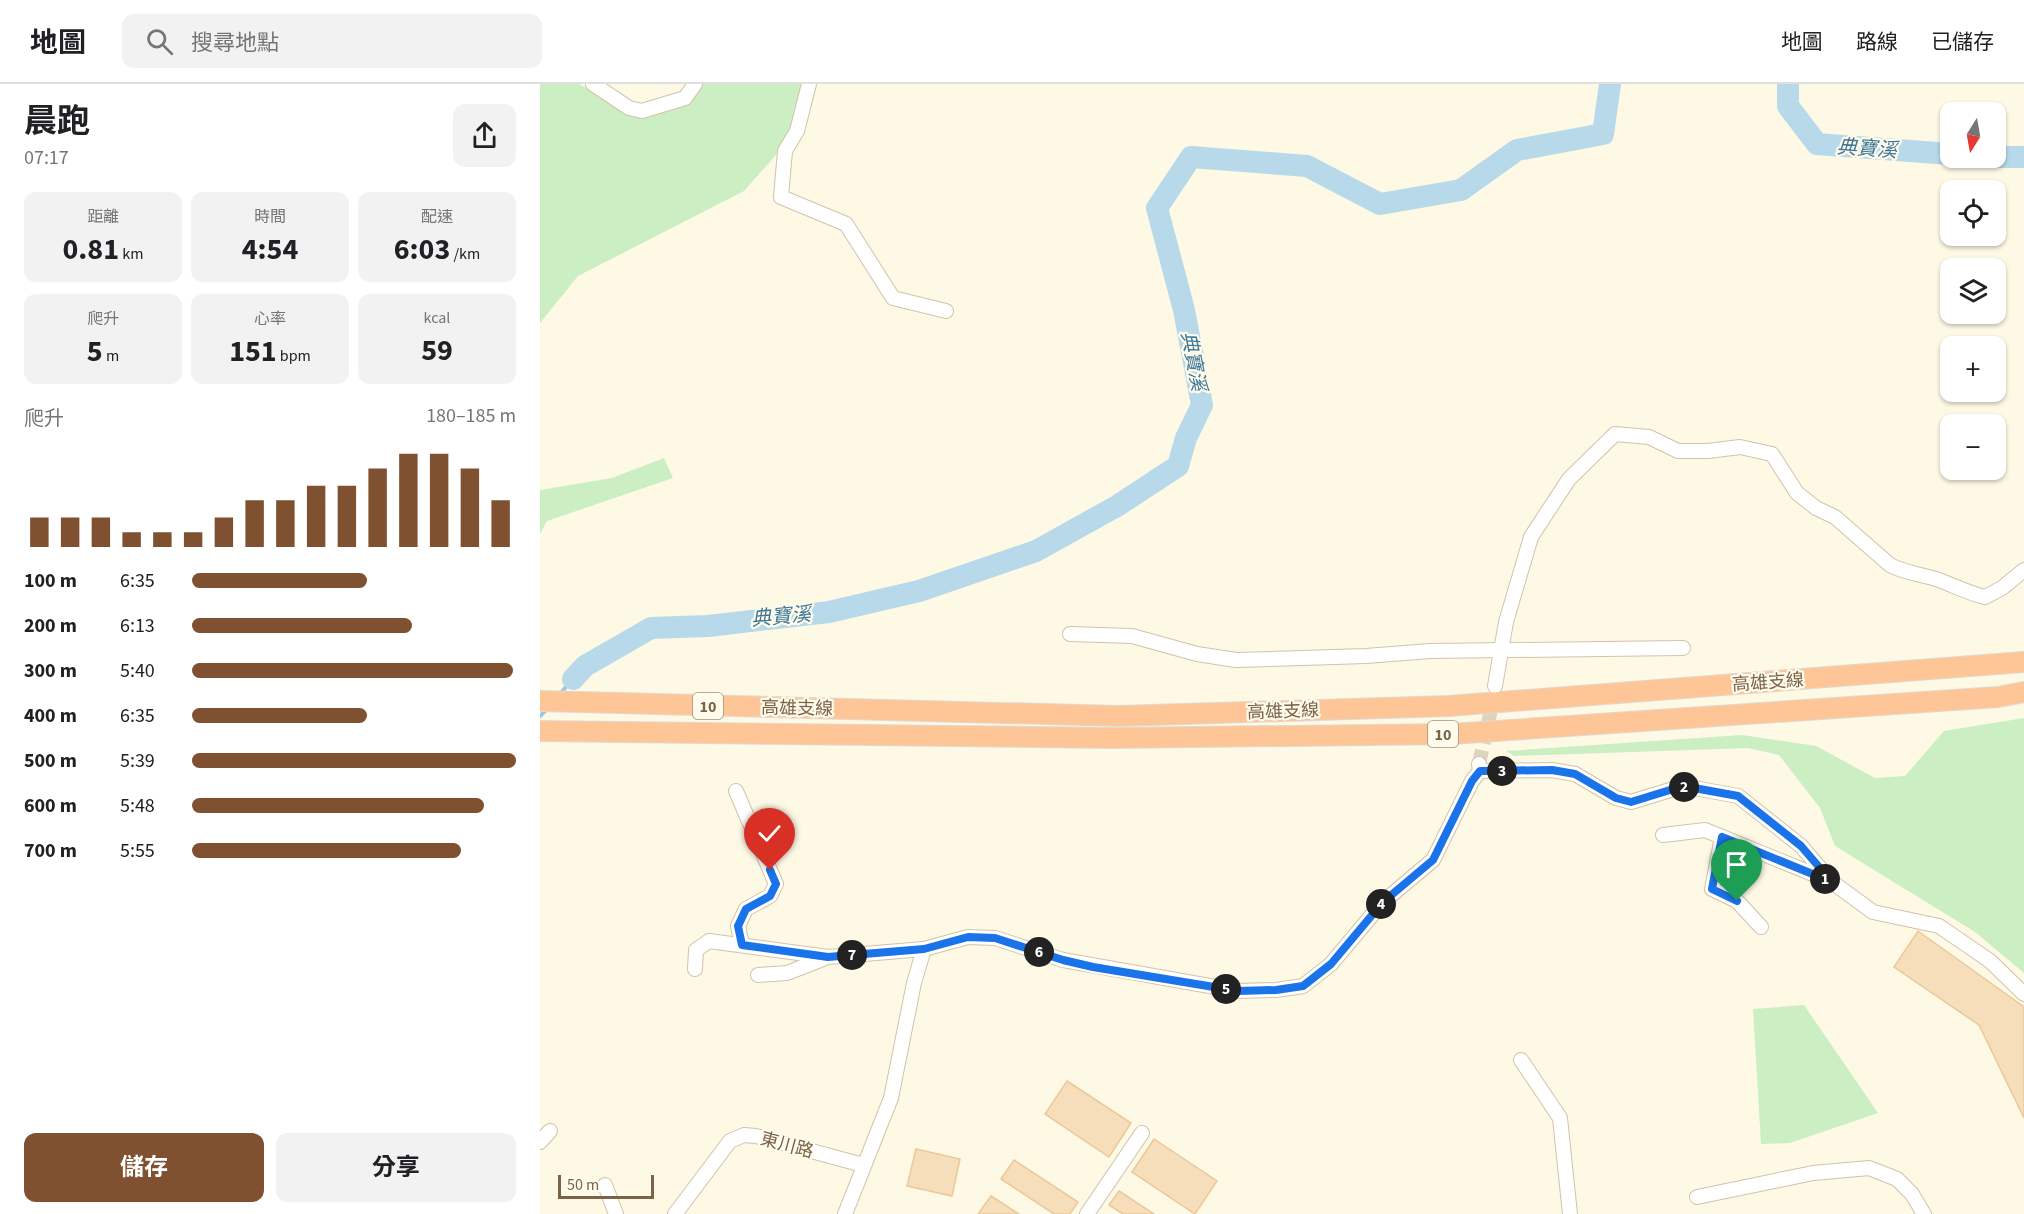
<!DOCTYPE html>
<html lang="zh-TW">
<head>
<meta charset="utf-8">
<style>
  body { margin:0; font-family:"Source Sans 3","Noto Sans TC",sans-serif; background:#f2f2f2; color:#202124; height:100vh; display:flex; flex-direction:column; font-size:22px; white-space:nowrap }
  * { box-sizing:border-box; margin:0 }
  p { font-size:20px; color:#757577 }
  .icon { flex:none; width:33px; height:33px; fill:none; stroke:currentColor; stroke-width:2; stroke-linecap:round; stroke-linejoin:round }
  .map { position:relative; flex:1; overflow:hidden }
  .sheet { display:flex; flex-direction:column; background:#fff; width:540px }
  .sheet>* { flex:none }
  .needle { width:39px; rotate:191deg }
  .buttons { position:absolute; left:1400px; top:18px; display:grid; gap:12px }
  .buttons a { display:grid; place-items:center; width:66px; height:66px; border-radius:12px; background:#fff; box-shadow:0 2px 4px #0004; font-size:30px }
  .scale { position:absolute; left:18px; bottom:15px; width:96px; box-sizing:border-box; padding-left:6px; border:3px solid #7a6347; border-top:0; font-size:16px; line-height:21px; white-space:nowrap; color:#7a6347; -webkit-text-stroke:4px #fffced; paint-order:stroke }
  .pin { position:absolute; display:grid; place-items:center; width:51px; height:51px; color:#fff; margin:-62px -26px; border-radius:50% 50% 50% 0; rotate:-45deg; box-shadow:0 0 6px #0007 }
  .pin .icon { rotate:45deg }
  .km { position:absolute; width:30px; height:30px; margin:-15px; border-radius:50%; background:#222; color:#fff; font-size:16px; line-height:30px; text-align:center }
  .round { display:grid; place-items:center; flex:none; width:63px; height:63px; border-radius:12px; background:#f2f2f2 }
  .summary { display:flex; align-items:center; justify-content:space-between; height:102px; padding:0 24px }
  h1 { font-size:33px; font-weight:700; line-height:45px }
  .stats { display:grid; grid-template-columns:repeat(3,1fr); gap:9px; height:102px; padding:6px 24px }
  .stats div { display:grid; align-content:center; border-radius:12px; background:#f2f2f2; text-align:center }
  .stats b { font-size:30px; font-weight:700 }
  .stats small { font-size:16px; font-weight:400 }
  .stats p { font-size:16px }
  .chart { height:168px; padding:12px 24px }
  .chart p { display:flex; justify-content:space-between }
  .chart svg { width:100%; height:108px; margin-top:6px; stroke:#7f5130; stroke-width:6 }
  .button { display:flex; gap:12px; margin-top:auto; padding:12px 24px }
  .button a { flex:1; height:69px; border-radius:12px; background:#7f5130; color:#fff; font-size:24px; font-weight:700; line-height:69px; text-align:center }
  .button a+a { background:#f2f2f2; color:#202124 }
  ul { padding:0 24px; list-style:none; font-size:20px }
  li { display:grid; grid-template-columns:96px 72px 1fr; align-items:center; height:45px }
  li i { height:15px; border-radius:8px; background:#7f5130 }
  header { display:flex; align-items:center; gap:36px; box-sizing:border-box; height:84px; padding:0 30px; background:#fff; border-bottom:2px solid #e0e0e0 }
  header strong { font-size:28px }
  nav { display:flex; gap:33px; margin-inline-start:auto; font-size:21px }
  .search { width:420px; height:54px; background:#f2f2f2; display:flex; align-items:center; gap:15px; box-sizing:border-box; padding:0 21px; border-radius:12px; color:#757577; font-size:22px }
  main { display:flex; flex:1; min-height:0 }
  .map>svg:first-child { display:block }
  .green { fill:#cbeec2 }
  .lines { fill:none; stroke-linecap:round; stroke-linejoin:round }
  .stream { stroke:#9dc6dd; stroke-width:4 }
  .river { stroke:#b7d9ea; stroke-width:22 }
  .building { fill:#f6deba; stroke:#ebc899; stroke-width:1.5 }
  .minor-tunnel { stroke:#ddd4be; stroke-width:14; stroke-dasharray:14 7; stroke-linecap:butt }
  .minor-casing { stroke:#d1c3a9; stroke-width:16 }
  .highway-casing { stroke:#dfdad3; stroke-width:22 }
  .minor { stroke:#fff; stroke-width:14 }
  .highway { stroke:#fec697; stroke-width:20 }
  .route-casing { stroke:#fff; stroke-width:12 }
  .route { stroke:#1a73e8; stroke-width:8 }
  .labels { text-anchor:middle; stroke-width:4.5; stroke-linejoin:round; paint-order:stroke }
  .shield { fill:#fffced; stroke:#a29179; stroke-width:1.5 }
  .shield-label { font-size:16px; font-weight:bold; fill:#7a6347 }
  .street-label { font-size:18px; fill:#7a6347; stroke:#fffced }
  .water-label { font-size:20px; font-style:italic; fill:#417897; stroke:#fffced }
</style>
</head>
<body>
<header>
<strong>地圖</strong>
<div class="search"><svg class="icon" aria-label="search" viewBox="0 0 24 24"><circle cx="10" cy="10" r="6"/><path d="M15 15l6 6"/></svg>搜尋地點</div>
<nav><a>地圖</a><a>路線</a><a>已儲存</a></nav>
</header>
<main>
<section class="sheet">
<div class="summary"><div><h1>晨跑</h1><p>07:17</p></div><a class="round"><svg class="icon" aria-label="share" viewBox="0 0 24 24"><path d="M12 15V3M7 8l5-5 5 5M5 13v7h14v-7"/></svg></a></div>
<div class="stats">
<div><p>距離</p><b>0.81<small> km</small></b></div>
<div><p>時間</p><b>4:54</b></div>
<div><p>配速</p><b>6:03<small> /km</small></b></div>
</div>
<div class="stats">
<div><p>爬升</p><b>5<small> m</small></b></div>
<div><p>心率</p><b>151<small> bpm</small></b></div>
<div><p>kcal</p><b>59</b></div>
</div>
<div class="chart"><p><span>爬升</span>180–185 m</p>
<svg viewBox="0 0 160 44" preserveAspectRatio="none"><path d="M5 44V32M15 44V32M25 44V32M35 44V38M45 44V38M55 44V38M65 44V32M75 44V25M85 44V25M95 44V19M105 44V19M115 44V12M125 44V6M135 44V6M145 44V12M155 44V25"/></svg>
</div>
<ul>
<li><b>100 m</b>6:35<i style="width:54%"></i></li>
<li><b>200 m</b>6:13<i style="width:68%"></i></li>
<li><b>300 m</b>5:40<i style="width:99%"></i></li>
<li><b>400 m</b>6:35<i style="width:54%"></i></li>
<li><b>500 m</b>5:39<i style="width:100%"></i></li>
<li><b>600 m</b>5:48<i style="width:90%"></i></li>
<li><b>700 m</b>5:55<i style="width:83%"></i></li>
</ul>
<div class="button"><a>儲存</a><a>分享</a></div>
</section>
<div class="map">
<svg width="1484" height="1130" viewBox="0 0 1484 1130">
  <rect width="100%" height="100%" fill="#fef9e5"/>
  <g class="green">
    <path d="M0 0H39L68 16 113 26 159 0H267L242 64 204 107 38 192 0 239Z"/>
    <path d="M124 374 133 394 7 437 0 450V406L72 394Z"/>
    <path d="M1484 634V889L1435 848 1295 762 1280 724 1239 671 1208 664 974 672 966 667 1202 651 1276 662 1335 694 1365 692 1404 647Z"/>
    <path d="M1264 921 1338 1029 1250 1059 1221 1060 1213 925Z"/>
  </g>
  <g class="lines">
    <g class="stream">
      <path d="M19 611 33 595"/>
      <path d="M0 632 8 624"/>
    </g>
    <g class="river">
      <path d="M1248 0V22L1277 60 1410 70"/>
      <path d="M1455 73H1484"/>
      <path d="M33 595 45 582 111 544 168 542 289 528 379 507 496 467 577 422 638 382 646 354 662 321 644 226 617 124 651 73 767 82 840 120 921 106 977 66 1063 50 1070 0"/>
    </g>
  </g>
  <g class="building">
    <path d="M1378 847 1484 923V1034L1439 941 1354 883Z"/>
    <path d="M527 997 591 1039 569 1073 505 1030Z"/>
    <path d="M614 1055 677 1097 655 1130 592 1088Z"/>
    <path d="M376 1065 420 1075 412 1112 367 1102Z"/>
    <path d="M474 1076 538 1118 530 1130H514L461 1095Z"/>
    <path d="M579 1107 614 1130H583L569 1121Z"/>
    <path d="M451 1112 479 1130H438Z"/>
  </g>
  <g class="lines">
    <path class="minor-tunnel" d="M939 680 954 612"/>
    <defs>
      <g id="minor">
        <path d="M53 0 89 24 102 27 145 14 155 0"/>
        <path d="M269 0 257 47 245 67 241 113 306 140 353 214 406 227"/>
        <path d="M530 550 592 552 657 570 696 576 826 572 890 567 1143 564"/>
        <path d="M955 602 966 538 991 453 1029 395 1075 350 1109 353 1138 367H1168L1200 363 1232 370 1257 409 1276 424 1295 433 1350 481C1365 489 1380 490 1396 495 1413 501 1428 509 1445 513L1462 504 1484 486"/>
        <path d="M940 687 1012 686 1035 690 1076 714 1091 718 1143 702 1198 712 1261 762 1292 798 1333 828 1399 842 1450 877 1484 910"/>
        <path d="M196 707 236 800 230 812 206 825 198 842 202 861"/>
        <path d="M1123 751 1165 746 1290 797"/>
        <path d="M1182 753 1172 805 1197 817 1221 843"/>
        <path d="M155 885 156 866 169 857 288 873 384 865 428 853 455 854 523 876 698 907 736 906 763 902 791 880 843 818 893 776 932 697 940 687 939 680"/>
        <path d="M218 891 247 889 283 875"/>
        <path d="M981 976 1020 1034 1030 1130"/>
        <path d="M0 1058 10 1047"/>
        <path d="M65 1101 76 1130"/>
        <path d="M1157 1113 1273 1089 1329 1084 1357 1095 1372 1110 1384 1130"/>
        <path d="M135 1130 190 1057 204 1051 216 1052 323 1081"/>
        <path d="M305 1130 351 1014 374 899 384 865"/>
        <path d="M547 1130 602 1049"/>
      </g>
      <g id="highway">
        <path d="M0 617 579 632 908 622 1484 578"/>
        <path d="M0 647 572 654 911 650 1458 613 1484 608"/>
      </g>
    </defs>
    <use href="#minor" class="minor-casing"/>
    <use href="#highway" class="highway-casing"/>
    <use href="#minor" class="minor"/>
    <use href="#highway" class="highway"/>
  </g>
  <g class="lines">
    <defs>
      <path id="route" d="M230 786 236 800 230 812 206 825 198 842 202 861 288 873 384 865 428 853 455 854 523 876 553 883 698 907 736 906 763 902 791 880 843 818 893 776 932 697 940 687 1012 686 1035 690 1076 714 1091 718 1143 702 1198 712 1261 762 1292 798 1182 753 1172 805 1197 817"/>
    </defs>
    <use href="#route" class="route-casing"/>
    <use href="#route" class="route"/>
  </g>
  <g class="labels">
    <g class="shield">
      <rect x="153" y="609" width="30" height="26" rx="4.5"/>
      <rect x="888" y="637" width="30" height="26" rx="4.5"/>
    </g>
    <g class="shield-label">
      <text x="168" y="628">10</text>
      <text x="903" y="656">10</text>
    </g>
    <g class="street-label">
      <text transform="translate(1228 598) rotate(-4)" y="6">高雄支線</text>
      <text transform="translate(257 624) rotate(1)" y="6">高雄支線</text>
      <text transform="translate(743 627) rotate(-2)" y="6">高雄支線</text>
      <text transform="translate(247 1061) rotate(15)" y="6">東川路</text>
    </g>
    <g class="water-label">
      <text transform="translate(1327 64) rotate(4)" y="7">典寶溪</text>
      <text transform="translate(654 277) rotate(79)" y="7">典寶溪</text>
      <text transform="translate(241 532) rotate(-5)" y="7">典寶溪</text>
    </g>
  </g>
</svg>
<div class="buttons">
<a><svg class="needle" viewBox="-14 -14 28 28"><path d="M0-13l5 13h-10z" fill="#e53935"/><path d="M0 13l5-13h-10z" fill="#757577"/></svg></a>
<a><svg class="icon" aria-label="locate" viewBox="0 0 24 24"><circle cx="12" cy="12" r="6"/><path d="M12 2v4M12 18v4M2 12h4M18 12h4"/></svg></a>
<a><svg class="icon" aria-label="layers" viewBox="0 0 24 24"><path d="M12 4l9 5-9 5-9-5zM3 14l9 5 9-5"/></svg></a>
<a>+</a>
<a>−</a>
</div>
<div class="scale">50 m</div>
<div class="pin" style="left:1197px;top:817px;background:#1e9e55"><svg class="icon" aria-label="arrive" viewBox="0 0 24 24"><path d="M6 21V4h12l-3 4 3 4H6"/></svg></div>
<div class="pin" style="left:230px;top:786px;background:#d93025"><svg class="icon" aria-label="check" viewBox="0 0 24 24"><path d="M5 12l5 5 9-10"/></svg></div>
<b class="km" style="left:1285px;top:795px">1</b>
<b class="km" style="left:1144px;top:703px">2</b>
<b class="km" style="left:962px;top:687px">3</b>
<b class="km" style="left:841px;top:820px">4</b>
<b class="km" style="left:686px;top:905px">5</b>
<b class="km" style="left:499px;top:868px">6</b>
<b class="km" style="left:312px;top:871px">7</b>
</div>
</main>
</body>
</html>
